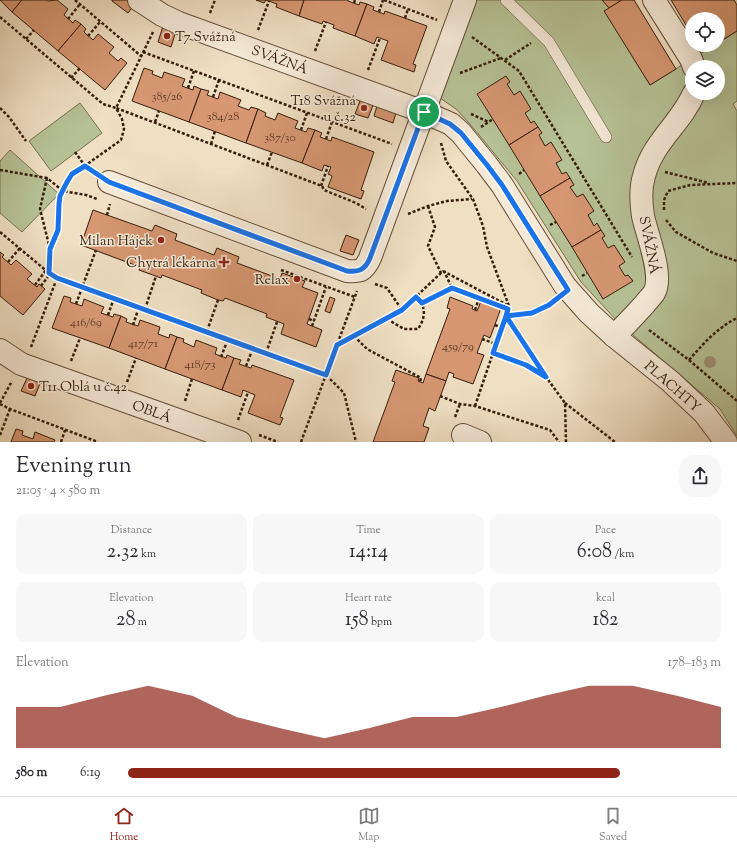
<!DOCTYPE html>
<html lang="en">
<head>
<meta charset="utf-8">
<style>
  body { margin:0; font-family:"Sorts Mill Goudy",serif; background:#f7f7f7; color:#2b2b33; height:100vh; display:flex; flex-direction:column; font-size:15px; white-space:nowrap }
  * { box-sizing:border-box; margin:0 }
  p { font-size:13px; color:#7c7c81 }
  .icon { flex:none; width:22px; height:22px; fill:none; stroke:currentColor; stroke-width:2; stroke-linecap:round; stroke-linejoin:round }
  .map { position:relative; height:442px; overflow:hidden }
  .panel { display:flex; flex-direction:column; background:#fff; flex:1 }
  .panel>* { flex:none }
  .controls { position:absolute; left:685px; top:12px; display:grid; gap:8px }
  .controls a { display:grid; place-items:center; width:40px; height:40px; border-radius:50%; background:#fff; box-shadow:0 4px 16px #0002; font-size:20px }
  .pin { position:absolute; display:grid; place-items:center; width:34px; height:34px; color:#fff; margin:-17px; border:2px solid #fff; border-radius:50%; box-shadow:0 1px 4px #0007 }
  .round { display:grid; place-items:center; flex:none; width:42px; height:42px; border-radius:16px; background:#f7f7f7 }
  .summary { display:flex; align-items:center; justify-content:space-between; height:68px; padding:0 16px }
  h1 { font-size:22px; font-weight:600; line-height:30px }
  .figures { display:grid; grid-template-columns:repeat(3,1fr); gap:6px; height:68px; padding:4px 16px }
  .figures div { display:grid; align-content:center; border-radius:10px; background:#f7f7f7; text-align:center }
  .figures b { font-size:20px; font-weight:600 }
  .figures small { font-size:11px; font-weight:400 }
  .figures p { font-size:11px }
  .chart { height:112px; padding:8px 16px }
  .chart p { display:flex; justify-content:space-between }
  .chart svg { width:100%; height:72px; margin-top:4px; fill:#8f2418; opacity:.7 }
  ul { padding:0 16px; list-style:none; font-size:13px }
  li { display:grid; grid-template-columns:64px 48px 1fr; align-items:center; height:30px }
  li i { height:10px; border-radius:5px; background:#8f2418 }
  .tab-bar { display:flex; justify-content:space-around; align-items:center; height:56px; border-top:1px solid #e1e1e2; background:#fff; font-size:11px; color:#7c7c81 }
  .tab-bar a { display:grid; justify-items:center; gap:2px }
  .tab-bar .selected { color:#8f2418 }
  .map>svg:first-child { display:block }
  .green { fill:#b6c296; stroke:#767050; fill-rule:evenodd }
  .building { fill:#d69772; stroke:#351d0b }
  .lines { fill:none; stroke-linecap:round; stroke-linejoin:round }
  .lane-casing { stroke:#644e39; stroke-width:12 }
  .street-casing { stroke:#644e39; stroke-width:24 }
  .path { stroke:#351d0b; stroke-width:2.5; stroke-dasharray:3 2; stroke-linecap:butt }
  .lane { stroke:#f5ead8; stroke-width:11 }
  .street { stroke:#f5ead8; stroke-width:22 }
  .tree { fill:#9e9075 }
  .route-casing { stroke:#fff; stroke-width:8 }
  .route { stroke:#1a73e8; stroke-width:5 }
  .poi-dot { fill:#8f2418; stroke:#f5ead8; stroke-width:1.5 }
  .labels { text-anchor:middle; stroke-width:3; stroke-linejoin:round; paint-order:stroke }
  .number-label { font-size:12px; fill:#5d3c25 }
  .poi-label { font-size:14px; fill:#351d0b; stroke:#f5ead8; text-anchor:end }
  .street-label { font-size:14px; fill:#351d0b; stroke:#f5ead8 }
</style>
</head>
<body>
<div class="map">
<svg width="737" height="442" viewBox="0 0 737 442">
  <rect width="100%" height="100%" fill="#efdfc3"/>
  <filter id="stains"><feTurbulence type="fractalNoise" baseFrequency=".005" numOctaves="4"/><feColorMatrix values="0 0 0 0 .2 0 0 0 0 .09 0 0 0 0 .02 0 0 0 .5 -.17"/></filter>
  <radialGradient id="worn" r=".72"><stop offset=".6" stop-color="#630" stop-opacity="0"/><stop offset="1" stop-color="#630" stop-opacity=".3"/></radialGradient>
  <g class="green">
    <path d="M476 0H603L609 8 605 11 650 85 714 45H718V43L737 31V101L733 104 737 111V436L720 409 619 323 581 282 517 181 470 124 456 109 440 98ZM692 67H718V93H692Z"/>
    <path d="M80 103 102 133 51 171 29 141Z"/>
    <path d="M10 150 59 194 22 232 0 213V161Z"/>
  </g>
  <g class="building">
    <path d="M0 0H22L12 12Z"/>
    <path d="M22 0H46L47 1 57 0 68 9 64 15 73 23 75 20 81 24 58 51 12 12Z"/>
    <path d="M112 0H127L134 5 128 13 112 1Z"/>
    <path d="M256 0H304L299 16 276 7 277 4 266 0 264 3Z"/>
    <path d="M304 0H348V1L359 5 360 2 367 4 355 36 333 28 334 25 326 22 323 21 322 24 299 16Z"/>
    <path d="M602 0H622L609 8Z"/>
    <path d="M622 0H634L676 69 650 85 604 11Z"/>
    <path d="M671 0H734L737 5V31L718 43V19H692V35Z"/>
    <path d="M367 4 374 7 373 10 384 14 385 11 427 26 413 64 416 65 414 72 381 60 388 41 377 37 374 44 355 36Z"/>
    <path d="M81 24 86 29 84 32 93 40 98 34 114 47 109 53 118 61 121 58 127 63 105 90 58 51Z"/>
    <path d="M163 26 176 31 171 47 158 42Z"/>
    <path d="M698 45H714L703 52Z"/>
    <path d="M144 68 153 71 152 74 162 78 164 72 185 79 182 86 193 90 194 86 201 89 189 122 132 101Z"/>
    <path d="M506 76 510 82 507 84 514 95 520 91 531 109 525 113 531 123 534 121 538 127 509 145 477 94Z"/>
    <path d="M201 89 209 91 207 95 218 99 220 92 241 100 238 106 249 110 251 107 258 109 246 143 189 122Z"/>
    <path d="M361 98 374 103 368 118 355 114Z"/>
    <path d="M377 106 396 113 393 123 374 116Z"/>
    <path d="M258 109 266 113 265 116 275 120 278 113 298 121 295 128 306 132 308 128 315 130 302 163 246 143Z"/>
    <path d="M538 127 542 133 539 135 545 146 551 142 562 160 556 163 562 174 566 172 570 178 540 196 509 145Z"/>
    <path d="M315 130 322 133 320 137 331 141 332 137 374 152 361 190 364 191 361 199 328 187 332 176 328 174 331 167 324 165 322 171 302 163Z"/>
    <path d="M570 178 574 185 570 187 577 197 583 194 594 211 588 215 594 226 597 223 601 230 572 247 540 196Z"/>
    <path d="M93 210 152 231 155 225 177 234 175 240 214 255 217 248 239 257 237 263 280 279 282 273 305 281 302 287 318 293 307 324 322 330 316 347 281 334 284 324 266 317 267 314 225 298 223 301 218 300 201 293 202 290 162 275 161 278 139 270 140 267 81 245Z"/>
    <path d="M601 230 605 236 602 238 608 248 614 245 625 262 619 266 625 276 628 275 633 281 603 299 572 247Z"/>
    <path d="M346 235 359 240 353 255 340 251Z"/>
    <path d="M0 252 4 255 2 257 11 265 16 260 32 274 27 279 37 287 39 284 45 289 23 315 0 296Z"/>
    <path d="M64 296 71 298 70 302 82 306 84 299 104 307 101 313 113 317 114 314 121 316 109 348 52 328Z"/>
    <path d="M330 297 335 299 330 313 325 311Z"/>
    <path d="M450 297 473 306 472 309 477 311 481 301 501 308 490 338 484 335 477 353 484 355 473 384 453 377 454 374 449 372 446 381 426 374 450 309 447 308Z"/>
    <path d="M121 316 127 319 126 322 138 326 140 320 160 327 158 334 169 338 170 334 177 337 165 369 109 348Z"/>
    <path d="M177 337 184 339 183 342 194 347 196 340 217 348 215 354 226 358 227 355 234 358 222 390 165 369Z"/>
    <path d="M234 358 241 360 239 364 251 368 252 365 294 380 280 417 283 418 280 425 248 413 255 395 243 390 241 397 222 390Z"/>
    <path d="M396 370 419 378 418 381 423 383 426 374 446 381 435 411 429 408 423 426 429 428 424 442H373L395 382 392 381Z"/>
    <path d="M28 376 41 381 35 396 21 391Z"/>
    <path d="M16 429 23 431 22 435 33 439 35 432 55 440 54 442H11Z"/>
  </g>
  <g class="lines">
    <defs>
      <path id="lane" d="M506 0 549 42 606 137"/>
      <g id="street">
        <path d="M139 0 162 15 179 23 424 112 451 124 461 133 487 165 502 185 565 286 589 313 614 336 670 381 704 413 726 442"/>
        <path d="M654 0 691 59 694 67"/>
        <path d="M109 182 347 271C360 272 364 271 370 258L465 0"/>
        <path d="M614 336C625 326 634 316 644 305 647 301 651 297 654 293 664 276 647 235 643 216 641 203 640 189 644 176 653 141 681 124 694 93"/>
        <path d="M0 350 21 364 240 442"/>
        <path d="M463 435 480 442"/>
      </g>
    </defs>
    <use href="#lane" class="lane-casing"/>
    <use href="#street" class="street-casing"/>
    <g class="path">
      <path d="M75 0 141 56"/>
      <path d="M384 0 437 20"/>
      <path d="M354 3 355 0"/>
      <path d="M379 12 383 0"/>
      <path d="M210 13 215 0"/>
      <path d="M0 17 103 104 116 108 122 119 124 129 121 140 72 175 67 182 60 196 59 204 58 230 50 249 49 272"/>
      <path d="M405 18 408 9"/>
      <path d="M68 19 80 4"/>
      <path d="M258 30 269 1"/>
      <path d="M153 32 116 108 322 186 324 190 356 203 366 209"/>
      <path d="M88 36 100 22"/>
      <path d="M472 37 519 71 632 257"/>
      <path d="M26 39 34 30"/>
      <path d="M315 51 326 22"/>
      <path d="M143 52 392 144"/>
      <path d="M505 60 531 43"/>
      <path d="M368 70 380 38"/>
      <path d="M460 73 501 58"/>
      <path d="M71 78 80 68"/>
      <path d="M188 88 194 71"/>
      <path d="M213 97 219 80"/>
      <path d="M0 108 9 117 26 141"/>
      <path d="M471 114 489 122"/>
      <path d="M155 122 159 111"/>
      <path d="M481 127 493 119"/>
      <path d="M301 130 307 113"/>
      <path d="M326 139 332 122"/>
      <path d="M441 143 446 161 473 199 483 226 487 247 509 306 493 353 526 365 546 377 565 403 566 442"/>
      <path d="M211 144 215 131"/>
      <path d="M75 152 85 166 94 172"/>
      <path d="M267 165 272 152"/>
      <path d="M0 170 47 178 63 191 86 195 97 199"/>
      <path d="M665 172 709 183"/>
      <path d="M519 174 524 170"/>
      <path d="M47 178 40 209 50 249"/>
      <path d="M321 186 328 166"/>
      <path d="M428 206 435 227 428 246 441 273"/>
      <path d="M664 210V200L668 191 690 185 737 183"/>
      <path d="M408 214 428 206 447 201 472 199"/>
      <path d="M107 215 110 204"/>
      <path d="M666 220 676 232 713 253 737 261"/>
      <path d="M550 225 556 222"/>
      <path d="M0 232 49 273 57 278 326 375 344 393 356 442"/>
      <path d="M8 262 20 248"/>
      <path d="M281 270 355 297"/>
      <path d="M443 271 509 306"/>
      <path d="M582 276 587 273"/>
      <path d="M375 284 387 288 402 310"/>
      <path d="M35 285 46 270"/>
      <path d="M41 286 50 274"/>
      <path d="M452 288 508 309"/>
      <path d="M422 303 452 288 444 271"/>
      <path d="M76 304 96 250"/>
      <path d="M145 309 156 276"/>
      <path d="M475 310 479 298"/>
      <path d="M108 315 114 298"/>
      <path d="M309 319 314 321"/>
      <path d="M387 319 404 329H418C426 317 426 307 417 297"/>
      <path d="M133 325 139 307"/>
      <path d="M495 325 502 328"/>
      <path d="M312 326 326 287"/>
      <path d="M649 330 689 360 737 401"/>
      <path d="M207 331 218 300"/>
      <path d="M354 336 367 349 421 378 420 382"/>
      <path d="M482 339 496 344"/>
      <path d="M337 345 402 310 443 271"/>
      <path d="M31 347 57 278"/>
      <path d="M266 353 277 322"/>
      <path d="M221 357 228 339"/>
      <path d="M689 360C704 343 717 328 737 318"/>
      <path d="M71 361 80 338"/>
      <path d="M246 366 253 348"/>
      <path d="M545 375 506 316 532 313 553 301"/>
      <path d="M127 382 136 358"/>
      <path d="M440 396 460 404 475 406 550 430 559 442"/>
      <path d="M185 401 192 379"/>
      <path d="M0 403 12 381"/>
      <path d="M565 403 615 442"/>
      <path d="M0 404 10 409 98 442"/>
      <path d="M475 406 493 353"/>
      <path d="M455 417 460 404"/>
      <path d="M238 420 248 392"/>
      <path d="M0 435 10 409"/>
      <path d="M259 435 278 442"/>
      <path d="M61 442 65 430"/>
      <path d="M301 442 357 291"/>
    </g>
    <use href="#lane" class="lane"/>
    <use href="#street" class="street"/>
  </g>
  <circle class="tree" cx="710" cy="362" r="6"/>
  <g class="lines">
    <defs>
      <path id="route" d="M424 112 370 258C365 270 359 272 347 271L109 182 85 166 72 174 67 182 60 196 59 204 58 230 50 249 49 273 57 278 326 375 337 345 402 310 416 297 422 303 452 288 508 309 506 316 546 377 526 365 493 353 506 316 532 313 549 305 568 290 502 185 487 165 461 133 450 124 424 112"/>
    </defs>
    <use href="#route" class="route-casing"/>
    <use href="#route" class="route"/>
  </g>
  <g class="poi-dot">
    <circle cx="167" cy="36" r="4"/>
    <circle cx="364" cy="108" r="4"/>
    <circle cx="161" cy="240" r="4"/>
    <path d="M222 256h4v4h4v4h-4v4h-4v-4h-4v-4h4z"/>
    <circle cx="297" cy="279" r="4"/>
    <circle cx="31" cy="386" r="4"/>
  </g>
  <g class="labels">
    <g class="number-label">
      <text x="167" y="100">385/26</text>
      <text x="223" y="120">384/28</text>
      <text x="280" y="141">387/30</text>
      <text x="86" y="326">416/69</text>
      <text x="143" y="347">417/71</text>
      <text x="458" y="350">459/79</text>
      <text x="200" y="368">418/73</text>
    </g>
    <g class="poi-label">
      <text x="175" y="41" text-anchor="start">T7 Svážná</text>
      <text x="356" y="105">T18 Svážná<tspan x="356" dy="16">u č.32</tspan></text>
      <text x="153" y="245">Milan Hájek</text>
      <text x="216" y="267">Chytrá lékárna</text>
      <text x="289" y="284">Relax</text>
      <text x="39" y="391" text-anchor="start">T11 Oblá u č.42</text>
    </g>
    <g class="street-label">
      <text transform="translate(280 59) rotate(20)" y="5">SVÁŽNÁ</text>
      <text transform="translate(650 245) rotate(79)" y="5">SVÁŽNÁ</text>
      <text transform="translate(673 386) rotate(41)" y="5">PLACHTY</text>
      <text transform="translate(152 411) rotate(20)" y="5">OBLÁ</text>
    </g>
  </g>
  <rect width="100%" height="100%" filter="url(#stains)"/>
  <rect width="100%" height="100%" fill="url(#worn)"/>
</svg>
<div class="controls">
<a><svg class="icon" aria-label="locate" viewBox="0 0 24 24"><circle cx="12" cy="12" r="6"/><path d="M12 2v4M12 18v4M2 12h4M18 12h4"/></svg></a>
<a><svg class="icon" aria-label="layers" viewBox="0 0 24 24"><path d="M12 4l9 5-9 5-9-5zM3 14l9 5 9-5"/></svg></a>
</div>
<div class="pin" style="left:424px;top:112px;background:#1e9e55"><svg class="icon" aria-label="arrive" viewBox="0 0 24 24"><path d="M6 21V4h12l-3 4 3 4H6"/></svg></div>
</div>
<section class="panel">
<div class="summary"><div><h1>Evening run</h1><p>21:05 · 4 × 580 m</p></div><a class="round"><svg class="icon" aria-label="share" viewBox="0 0 24 24"><path d="M12 15V3M7 8l5-5 5 5M5 13v7h14v-7"/></svg></a></div>
<div class="figures">
<div><p>Distance</p><b>2.32<small> km</small></b></div>
<div><p>Time</p><b>14:14</b></div>
<div><p>Pace</p><b>6:08<small> /km</small></b></div>
</div>
<div class="figures">
<div><p>Elevation</p><b>28<small> m</small></b></div>
<div><p>Heart rate</p><b>158<small> bpm</small></b></div>
<div><p>kcal</p><b>182</b></div>
</div>
<div class="chart"><p><span>Elevation</span>178–183 m</p>
<svg viewBox="0 0 160 44" preserveAspectRatio="none"><path d="M0 44V19L10 19L20 12L30 6L40 12L50 25L60 32L70 38L80 32L90 25L100 25L110 19L120 12L130 6L140 6L150 12L160 19V44z"/></svg>
</div>
<ul>
<li><b>580 m</b>6:19<i style="width:83%"></i></li>
</ul>
</section>
<nav class="tab-bar">
<a class="selected"><svg class="icon" aria-label="home" viewBox="0 0 24 24"><path d="M3 11l9-7 9 7M6 9v11h12V9"/></svg>Home</a>
<a><svg class="icon" aria-label="map" viewBox="0 0 24 24"><path d="M3 6l6-2 6 2 6-2v14l-6 2-6-2-6 2zM9 4v14M15 6v14"/></svg>Map</a>
<a><svg class="icon" aria-label="saved" viewBox="0 0 24 24"><path d="M7 4h10v16l-5-4-5 4z"/></svg>Saved</a>
</nav>
</body>
</html>
